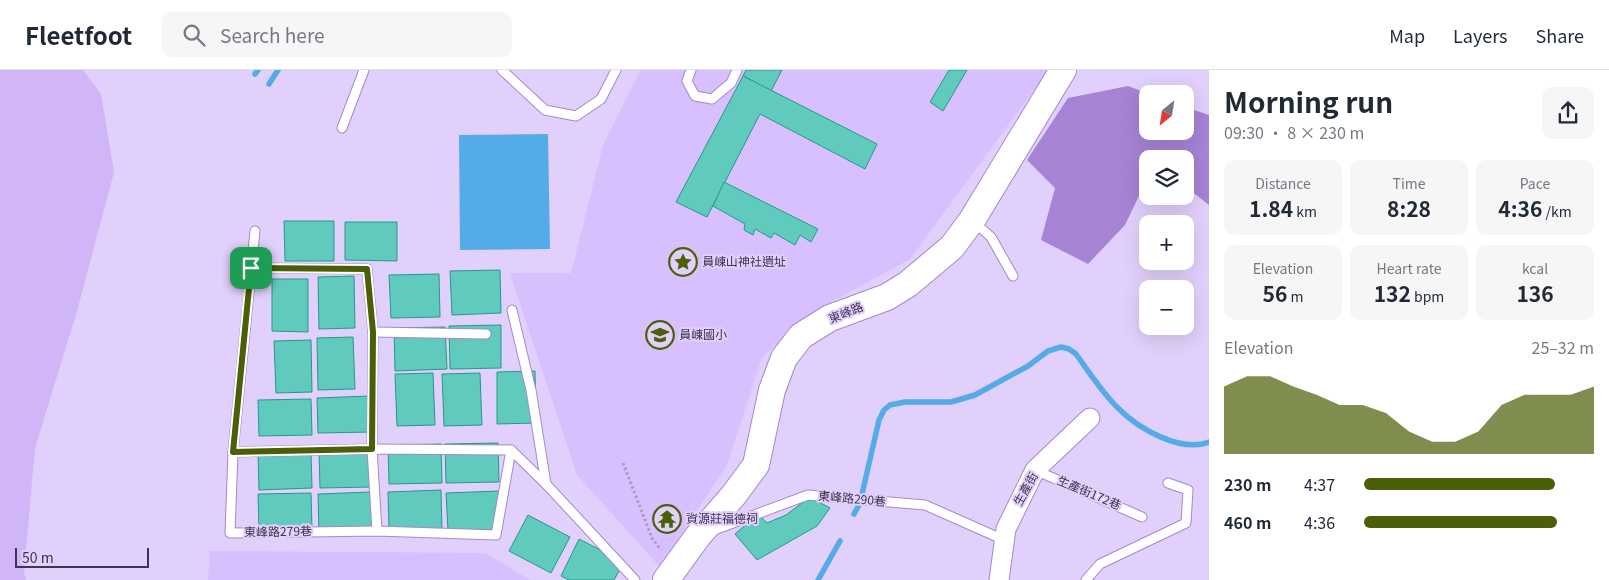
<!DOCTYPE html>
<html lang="en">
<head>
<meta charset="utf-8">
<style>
  body { margin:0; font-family:Georgia,"Noto Sans TC",serif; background:#f6f6f7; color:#1f2937; height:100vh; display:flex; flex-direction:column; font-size:19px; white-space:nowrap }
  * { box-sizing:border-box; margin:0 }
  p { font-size:16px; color:#747a83 }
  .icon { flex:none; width:28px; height:28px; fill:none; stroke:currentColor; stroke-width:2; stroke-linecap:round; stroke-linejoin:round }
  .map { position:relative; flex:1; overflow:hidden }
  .details { display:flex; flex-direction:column; background:#fff; width:400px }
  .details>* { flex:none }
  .needle { width:32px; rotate:210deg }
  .controls { position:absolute; left:1139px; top:15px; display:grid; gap:10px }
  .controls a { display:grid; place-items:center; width:55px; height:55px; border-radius:10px; background:#fff; box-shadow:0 5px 20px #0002; font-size:25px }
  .scale { position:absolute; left:15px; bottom:12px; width:134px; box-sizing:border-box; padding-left:5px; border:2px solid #403450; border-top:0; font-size:14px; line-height:18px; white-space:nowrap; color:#403450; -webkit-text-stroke:4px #e1d0fb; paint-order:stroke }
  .pin { position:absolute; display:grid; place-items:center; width:42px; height:42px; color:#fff; margin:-21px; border-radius:10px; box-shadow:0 2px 8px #0006 }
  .round { display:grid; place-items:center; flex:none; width:52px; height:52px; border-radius:10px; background:#f6f6f7 }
  .headline { display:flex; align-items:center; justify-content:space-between; height:85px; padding:0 15px }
  h1 { font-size:28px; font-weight:700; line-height:38px }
  .metrics { display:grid; grid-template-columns:repeat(3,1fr); gap:8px; height:85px; padding:5px 15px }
  .metrics div { display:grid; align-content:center; border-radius:10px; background:#f6f6f7; text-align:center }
  .metrics b { font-size:21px; font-weight:700 }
  .metrics small { font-size:14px; font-weight:400 }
  .metrics p { font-size:14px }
  .chart { height:140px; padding:10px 15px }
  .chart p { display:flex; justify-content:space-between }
  .chart svg { width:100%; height:90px; margin-top:5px; fill:#4a5f06; opacity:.7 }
  ul { padding:0 15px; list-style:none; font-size:16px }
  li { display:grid; grid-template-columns:80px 60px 1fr; align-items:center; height:38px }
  li i { height:12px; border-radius:6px; background:#4a5f06 }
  header { display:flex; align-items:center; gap:30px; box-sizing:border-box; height:70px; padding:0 25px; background:#fff; border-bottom:1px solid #e0e1e3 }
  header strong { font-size:24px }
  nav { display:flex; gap:28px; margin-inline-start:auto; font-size:18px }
  .search { width:350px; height:45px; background:#f6f6f7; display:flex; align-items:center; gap:12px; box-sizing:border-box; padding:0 18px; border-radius:10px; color:#747a83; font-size:19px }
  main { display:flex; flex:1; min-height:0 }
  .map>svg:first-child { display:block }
  .built { fill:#d8bffd }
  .green { fill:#d0b5f7 }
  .forest { fill:#a683d5 }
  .water { fill:#55aae8 }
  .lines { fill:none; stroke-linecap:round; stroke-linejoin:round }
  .stream { stroke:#55aae8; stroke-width:5.5 }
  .building { fill:#60cabc; stroke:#24998c }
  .service-casing { stroke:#a589cc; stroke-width:11 }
  .minor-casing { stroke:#a589cc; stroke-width:21 }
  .secondary-casing { stroke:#a589cc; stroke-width:28 }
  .path { stroke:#ac9cc3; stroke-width:3; stroke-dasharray:2.5 2.5; stroke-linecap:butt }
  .service { stroke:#fff; stroke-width:9 }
  .minor { stroke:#fff; stroke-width:19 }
  .secondary { stroke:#fff; stroke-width:26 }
  .route-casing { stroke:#fff; stroke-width:10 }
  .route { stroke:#4a5f06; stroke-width:6 }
  .labels { text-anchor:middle; stroke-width:4; stroke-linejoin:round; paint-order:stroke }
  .poi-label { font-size:12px; fill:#403450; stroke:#e1d0fb; text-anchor:start }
  .street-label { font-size:12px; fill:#403450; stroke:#e1d0fb }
</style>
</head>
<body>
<header>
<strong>Fleetfoot</strong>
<div class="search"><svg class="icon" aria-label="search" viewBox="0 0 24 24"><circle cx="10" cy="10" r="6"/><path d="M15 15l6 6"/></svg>Search here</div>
<nav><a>Map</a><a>Layers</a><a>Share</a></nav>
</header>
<main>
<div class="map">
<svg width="1209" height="510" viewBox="0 0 1209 510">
  <rect width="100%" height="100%" fill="#e1d0fb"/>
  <g class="built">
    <path d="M641 0H1047L1045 5 910 189 822 237 762 287 727 395 660 497 577 405 510 203H571L603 75Z"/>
    <path d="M210 481 485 483 530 510H208Z"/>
  </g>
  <path class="green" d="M0 0H83L101 24 114 102 77 241 35 378 24 502 26 510H0Z"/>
  <path class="forest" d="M1128 16 1149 24H1148V61H1185V37L1209 45V135L1185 116V89H1148L1147 109 1125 155 1088 194 1041 170 1055 118 1027 90 1068 28Z"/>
  <path class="water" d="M548 64 550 179 460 180 459 65Z"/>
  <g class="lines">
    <g class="stream">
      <path d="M255 4 258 0"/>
      <path d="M269 14 278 0"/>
      <path d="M854 444 860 433 879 350 884 340 890 335 905 332H951L975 325 1028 296 1048 281 1061 277 1069 279 1076 284C1089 302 1103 324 1119 339 1139 359 1181 383 1209 372"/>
      <path d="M818 510 840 471"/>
    </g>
  </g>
  <g class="building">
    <path d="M746 0H782L771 21 743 6Z"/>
    <path d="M949 0H967L943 41 930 32Z"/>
    <path d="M743 6 877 74 865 99 760 44 707 147 676 132Z"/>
    <path d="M724 112 818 159 811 172 800 165 795 175 774 163 771 168 755 159 753 165 744 160 745 154 713 136Z"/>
    <path d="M284 151H334V191H285Z"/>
    <path d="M345 152H397V191L345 190Z"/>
    <path d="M500 200 501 243 452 245 450 201Z"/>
    <path d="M439 204 440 247 391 248 389 205Z"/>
    <path d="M354 206 355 258 319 259 318 207Z"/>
    <path d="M272 209H308V262L272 261Z"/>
    <path d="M501 255V298L450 299 449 256Z"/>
    <path d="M445 257 447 299 395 301 394 258Z"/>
    <path d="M353 267 355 319 318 320 317 268Z"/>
    <path d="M311 270 312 322 276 323 274 271Z"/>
    <path d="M535 301 536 353 497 354V302Z"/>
    <path d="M433 303 435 355 397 356 395 304Z"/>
    <path d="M480 303 482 355 444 356 442 304Z"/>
    <path d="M370 326 371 362 318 363 317 328Z"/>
    <path d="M311 329 312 365 259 366 258 330Z"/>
    <path d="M498 373 499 412 446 413 445 374Z"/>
    <path d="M441 374 442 413 389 414 388 375Z"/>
    <path d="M371 381 372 417 320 418 319 382Z"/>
    <path d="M311 383 312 418 259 420 258 384Z"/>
    <path d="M441 420 442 459 389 460 388 422Z"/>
    <path d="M499 421 501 460 448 461 446 423Z"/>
    <path d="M371 422 372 461 319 462 318 424Z"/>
    <path d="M311 423 312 459 259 460 258 424Z"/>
    <path d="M810 427 830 438 817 456 757 490 735 464 758 444 767 453 786 445Z"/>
    <path d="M675 437 676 461H660L659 438Z"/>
    <path d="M528 445 570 467 551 503 509 481Z"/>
    <path d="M579 469 624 492 614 510H569L561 506Z"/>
  </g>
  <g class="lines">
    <defs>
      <g id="service">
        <path d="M502 0 545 40 576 46 601 29 616 0"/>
        <path d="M691 0 687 11 695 26 712 29 731 13 737 0"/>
        <path d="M342 58 364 0"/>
        <path d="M974 152 991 167 1013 206"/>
        <path d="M255 161 233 382 230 463 377 461 496 465 511 380"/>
        <path d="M251 198 367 199 373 262 372 379 377 461"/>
        <path d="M512 240 531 320 546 414"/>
        <path d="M373 262 486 264"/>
        <path d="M233 382 372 379 511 380 546 414 635 510"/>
        <path d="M1035 400 1142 447"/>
        <path d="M714 460 808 425 925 435 1004 470"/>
        <path d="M1086 510 1100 494 1186 453 1188 420 1168 413"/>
      </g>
      <path id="minor" d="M999 510 1006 459 1035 400 1090 348"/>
      <path id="secondary" d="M666 510 698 466 733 426 756 395 772 320 784 288 801 266 830 248 887 227 908 214 952 177 972 150 1063 0"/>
    </defs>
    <use href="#service" class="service-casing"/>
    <use href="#minor" class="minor-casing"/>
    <use href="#secondary" class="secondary-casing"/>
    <path class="path" d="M623 393 652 468 661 480"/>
    <use href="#service" class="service"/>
    <use href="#minor" class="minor"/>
    <use href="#secondary" class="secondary"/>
  </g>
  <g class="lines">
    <defs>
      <path id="route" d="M251 198 367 199 373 262 372 379 233 382Z"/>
    </defs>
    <use href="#route" class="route-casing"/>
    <use href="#route" class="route"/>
  </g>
  <defs>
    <symbol id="sight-ring" viewBox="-11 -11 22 22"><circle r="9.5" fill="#e1d0fb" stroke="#4a5f06" stroke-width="1.5"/><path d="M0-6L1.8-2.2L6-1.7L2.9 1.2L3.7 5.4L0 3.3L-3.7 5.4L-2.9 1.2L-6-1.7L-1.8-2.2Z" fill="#4a5f06"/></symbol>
    <symbol id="school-ring" viewBox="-11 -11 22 22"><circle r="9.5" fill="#e1d0fb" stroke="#4a5f06" stroke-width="1.5"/><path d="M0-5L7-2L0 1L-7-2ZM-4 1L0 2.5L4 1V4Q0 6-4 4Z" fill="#4a5f06"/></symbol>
    <symbol id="temple-ring" viewBox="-11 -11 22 22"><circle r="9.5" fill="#e1d0fb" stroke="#4a5f06" stroke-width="1.5"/><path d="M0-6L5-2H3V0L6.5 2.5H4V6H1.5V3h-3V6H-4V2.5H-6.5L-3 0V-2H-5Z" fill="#4a5f06"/></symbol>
  </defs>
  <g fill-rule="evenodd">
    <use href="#sight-ring" x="667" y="176" width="32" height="32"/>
    <use href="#school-ring" x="644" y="249" width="32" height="32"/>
    <use href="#temple-ring" x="651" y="433" width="32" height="32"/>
  </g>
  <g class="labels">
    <g class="poi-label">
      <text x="702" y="196">員崠山神社遺址</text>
      <text x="679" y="269">員崠國小</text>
      <text x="686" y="453">資源莊福德祠</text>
    </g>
    <g class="street-label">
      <text transform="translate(846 243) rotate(-22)" y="4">東峰路</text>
      <text transform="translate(1026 419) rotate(-61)" y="4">生產街</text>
      <text transform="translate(1089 423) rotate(23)" y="4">生產街172巷</text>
      <text transform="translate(852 429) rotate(5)" y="4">東峰路290巷</text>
      <text transform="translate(278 462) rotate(-1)" y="4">東峰路279巷</text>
    </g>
  </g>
</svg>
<div class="controls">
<a><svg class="needle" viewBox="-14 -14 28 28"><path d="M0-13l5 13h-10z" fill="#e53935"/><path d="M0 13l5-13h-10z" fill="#747a83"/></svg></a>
<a><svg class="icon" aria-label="layers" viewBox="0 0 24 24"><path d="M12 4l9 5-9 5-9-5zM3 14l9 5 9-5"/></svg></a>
<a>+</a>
<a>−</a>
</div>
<div class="scale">50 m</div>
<div class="pin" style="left:251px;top:198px;background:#1e9e55"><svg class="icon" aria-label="arrive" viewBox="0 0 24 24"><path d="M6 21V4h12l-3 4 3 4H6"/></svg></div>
</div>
<section class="details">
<div class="headline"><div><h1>Morning run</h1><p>09:30 · 8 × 230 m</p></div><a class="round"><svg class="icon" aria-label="share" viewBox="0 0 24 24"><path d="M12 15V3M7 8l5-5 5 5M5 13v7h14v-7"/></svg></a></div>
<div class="metrics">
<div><p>Distance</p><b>1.84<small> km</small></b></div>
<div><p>Time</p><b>8:28</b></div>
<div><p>Pace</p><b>4:36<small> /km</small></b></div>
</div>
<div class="metrics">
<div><p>Elevation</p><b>56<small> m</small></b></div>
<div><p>Heart rate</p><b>132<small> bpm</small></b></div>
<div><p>kcal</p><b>136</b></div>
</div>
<div class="chart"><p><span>Elevation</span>25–32 m</p>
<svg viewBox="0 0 160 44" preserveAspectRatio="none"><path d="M0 44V11L10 6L20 6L30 11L40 15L50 20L60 20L70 24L80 33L90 38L100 38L110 33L120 20L130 15L140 15L150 15L160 11V44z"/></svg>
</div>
<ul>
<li><b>230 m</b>4:37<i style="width:83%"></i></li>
<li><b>460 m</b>4:36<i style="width:84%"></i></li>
</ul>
</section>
</main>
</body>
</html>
